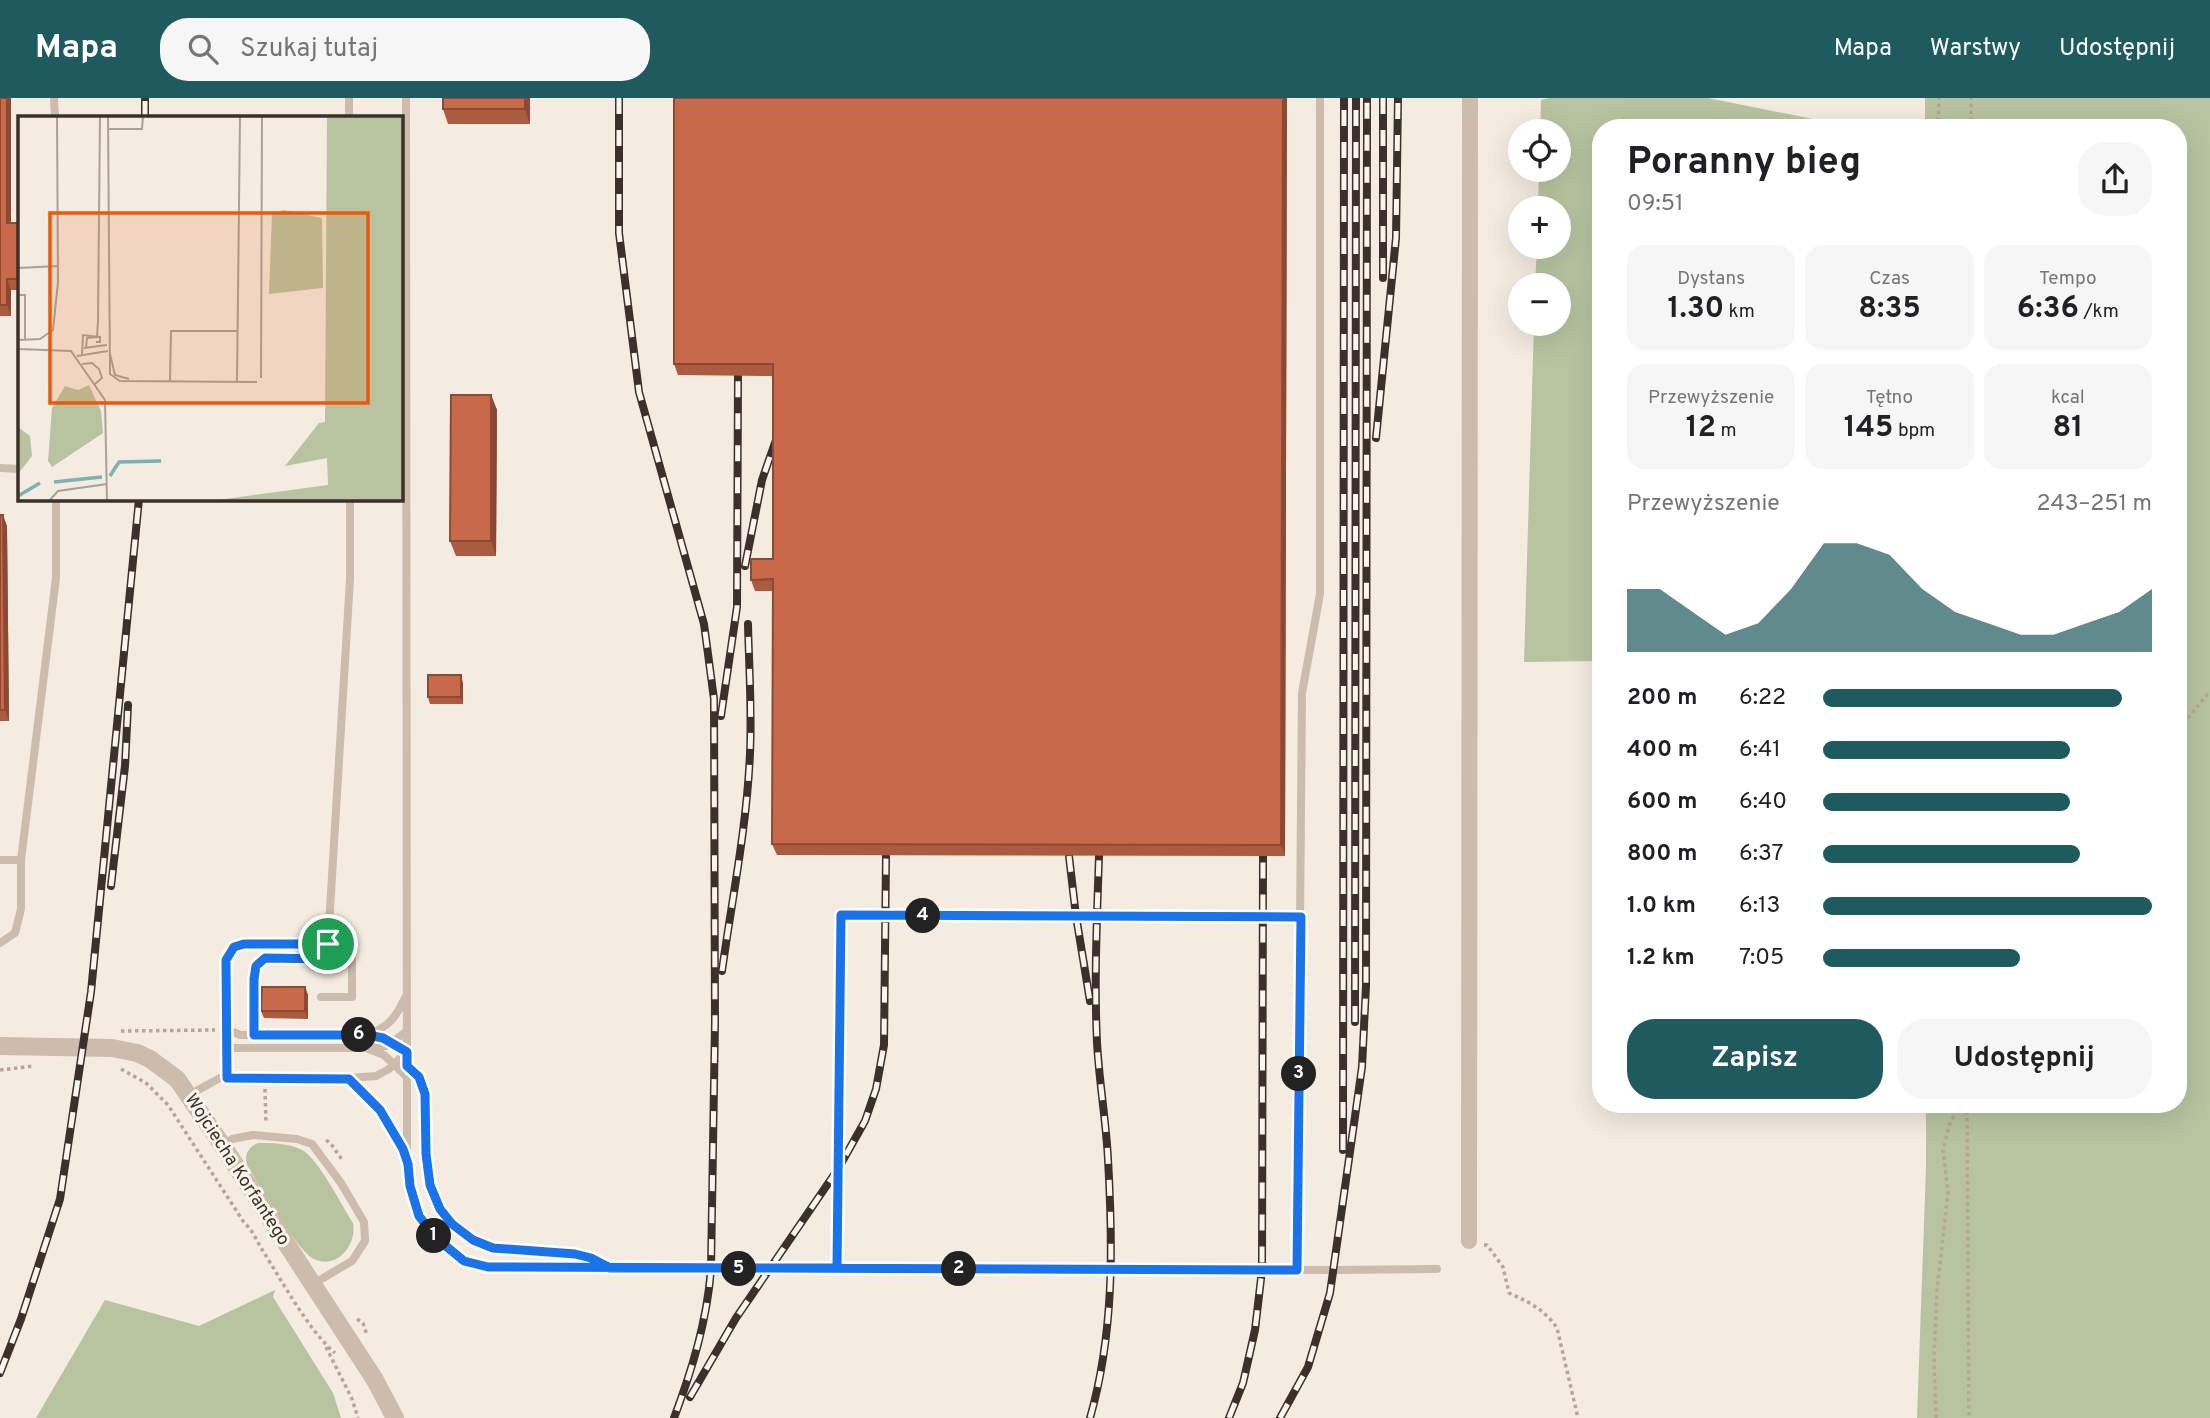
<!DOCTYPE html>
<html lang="pl">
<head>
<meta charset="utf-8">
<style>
  body { margin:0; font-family:Overpass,sans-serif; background:#f6f6f6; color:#202124; height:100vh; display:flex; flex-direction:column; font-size:26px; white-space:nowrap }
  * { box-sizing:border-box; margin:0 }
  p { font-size:23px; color:#757577 }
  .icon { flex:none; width:38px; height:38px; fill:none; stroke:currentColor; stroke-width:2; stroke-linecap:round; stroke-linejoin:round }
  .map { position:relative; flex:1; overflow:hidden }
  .sheet { position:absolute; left:1592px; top:21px; width:595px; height:994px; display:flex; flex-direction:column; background:#fff; border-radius:28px; box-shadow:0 7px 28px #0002 }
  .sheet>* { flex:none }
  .fabs { position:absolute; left:1508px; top:21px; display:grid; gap:14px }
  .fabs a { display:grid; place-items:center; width:63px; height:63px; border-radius:50%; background:#fff; box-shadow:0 7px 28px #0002; font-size:35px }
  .pin { position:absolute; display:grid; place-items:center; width:60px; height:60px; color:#fff; margin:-30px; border:4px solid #fff; border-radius:50%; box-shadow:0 2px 7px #0007 }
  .km { position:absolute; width:35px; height:35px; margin:-18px; border-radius:50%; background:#222; color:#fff; font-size:19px; line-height:35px; text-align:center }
  .round { display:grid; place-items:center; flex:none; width:74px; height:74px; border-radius:28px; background:#f6f6f6 }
  .summary { display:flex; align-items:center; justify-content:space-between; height:119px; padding:0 35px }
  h1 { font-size:38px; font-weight:700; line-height:52px }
  .figures { display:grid; grid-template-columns:repeat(3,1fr); gap:10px; height:119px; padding:7px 35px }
  .figures div { display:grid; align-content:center; border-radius:18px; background:#f6f6f6; text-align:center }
  .figures b { font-size:30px; font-weight:700 }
  .figures small { font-size:19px; font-weight:400 }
  .figures p { font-size:19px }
  .chart { height:196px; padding:14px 35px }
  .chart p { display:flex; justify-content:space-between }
  .chart svg { width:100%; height:126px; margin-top:7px; fill:#1f5a5e; opacity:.7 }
  .button { display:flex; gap:14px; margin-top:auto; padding:14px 35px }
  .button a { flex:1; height:80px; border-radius:28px; background:#1f5a5e; color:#fff; font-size:28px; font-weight:700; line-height:80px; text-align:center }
  .button a+a { background:#f6f6f6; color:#202124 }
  ul { padding:0 35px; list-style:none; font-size:23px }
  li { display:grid; grid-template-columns:112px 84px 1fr; align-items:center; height:52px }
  li i { height:18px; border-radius:9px; background:#1f5a5e }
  header { display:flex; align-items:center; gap:42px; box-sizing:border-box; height:98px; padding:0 35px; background:#1f5a5e; color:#fff }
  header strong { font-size:33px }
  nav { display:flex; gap:38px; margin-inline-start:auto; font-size:24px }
  .search { width:490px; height:63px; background:#f6f6f6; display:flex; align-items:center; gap:18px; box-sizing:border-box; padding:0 24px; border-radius:28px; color:#757577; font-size:26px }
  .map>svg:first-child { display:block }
  .green { fill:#b8c4a0 }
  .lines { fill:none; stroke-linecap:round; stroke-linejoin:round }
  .path { stroke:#b9a596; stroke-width:3.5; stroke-dasharray:3.5 3.5; stroke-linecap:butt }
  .service { stroke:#cdbbac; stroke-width:8 }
  .minor { stroke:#cdbbac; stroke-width:16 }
  .tertiary { stroke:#cdbbac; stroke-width:18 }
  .rail-casing { stroke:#3b302b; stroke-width:8 }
  .rail { stroke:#fbf5ee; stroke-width:5; stroke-dasharray:16; stroke-linecap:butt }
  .wall { fill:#ac5a40 }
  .shaded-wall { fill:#8c4a34 }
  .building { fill:#c8694b; stroke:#8c4a34; stroke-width:2 }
  .route-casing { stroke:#fff; stroke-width:14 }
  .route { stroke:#1a73e8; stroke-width:9 }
  .labels { text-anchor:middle; stroke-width:6; stroke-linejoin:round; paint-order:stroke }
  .street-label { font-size:18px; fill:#3b302b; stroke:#fbf5ee }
  .inset-river { fill:none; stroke:#7fb0b2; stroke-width:3.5 }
  .inset-road { fill:none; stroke:#aaa098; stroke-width:2 }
  .view { fill:#e8590c; fill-opacity:0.15; stroke:#e8590c; stroke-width:3.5 }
  .inset-edge { fill:none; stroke:#3b302b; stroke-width:3.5 }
</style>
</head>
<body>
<header>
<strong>Mapa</strong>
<div class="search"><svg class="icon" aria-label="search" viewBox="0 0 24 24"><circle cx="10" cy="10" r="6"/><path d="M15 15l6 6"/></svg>Szukaj tutaj</div>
<nav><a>Mapa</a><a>Warstwy</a><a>Udostępnij</a></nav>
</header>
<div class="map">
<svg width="2210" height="1320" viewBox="0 0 2210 1320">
  <rect width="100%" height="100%" fill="#f4ebe1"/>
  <g class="green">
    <path d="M1549 0H1708L1858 30H1601V563L1524 564 1534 226H1559V187H1535L1537 149H1559V110H1538L1539 72H1559V33H1540L1541 2Z"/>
    <path d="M1925 0H2210V1320H1917L1926 1069V1006H2179V30H1925Z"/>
    <path d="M258 1045C271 1045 290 1045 302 1052 318 1060 342 1108 353 1125 357 1146 338 1172 314 1161 298 1154 259 1086 247 1067 244 1057 248 1049 258 1045Z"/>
    <path d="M275 1192 273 1199 333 1295 341 1320H36L105 1202 199 1228Z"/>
  </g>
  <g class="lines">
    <g class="path">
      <path d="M1938 30 1939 0"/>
      <path d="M1971 30V0"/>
      <path d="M2179 631 2210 593"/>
      <path d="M121 933 215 932"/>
      <path d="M121 971 146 985 168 1007 245 1126C253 1132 257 1144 263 1153 282 1183 309 1233 335 1255"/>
      <path d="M0 972 34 968"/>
      <path d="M265 991 266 1025"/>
      <path d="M1967 1006 1969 1320"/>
      <path d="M326 1042 331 1046 343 1063"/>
      <path d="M1484 1147H1487L1503 1169 1509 1195C1529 1204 1545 1212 1557 1230L1578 1320"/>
      <path d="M357 1221 363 1225 367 1237"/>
      <path d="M326 1249 352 1301 358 1320"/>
      <path d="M1936 1320 1934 1259 1937 1192 1948 1094 1943 1052 1949 1028 1959 1006"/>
    </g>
    <g class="service">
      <path d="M54 0 55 19"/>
      <path d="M406 0 407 1051 410 1088 419 1118 436 1140 464 1163 488 1169 1334 1172 1437 1171"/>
      <path d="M349 19V0"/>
      <path d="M0 370 19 371"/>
      <path d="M0 762H21"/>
      <path d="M0 845 15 835 21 811V762L56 480V401"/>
      <path d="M227 931 240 937H368C389 928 395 921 405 900"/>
      <path d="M254 937V882L256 868 265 860 327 861 350 481V401"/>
      <path d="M226 950H366L384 957 406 978"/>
      <path d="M369 950 386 948 406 934"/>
      <path d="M407 968C410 971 415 975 418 979 425 989 425 1003 425 1015 426 1064 424 1114 473 1142 507 1162 551 1148 588 1159 595 1161 601 1165 607 1169"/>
      <path d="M227 980 226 862 234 849 245 846H328L352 860V899H321"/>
      <path d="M349 980 380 1012 405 1056"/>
      <path d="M189 997 220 980H349L376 978 389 971 407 954 383 940 368 937"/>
      <path d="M224 1048 232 1041 253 1037 297 1041 312 1046 341 1085 364 1124 365 1143 352 1163 313 1186"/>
      <path d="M837 1170 840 817 1301 819"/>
      <path d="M1297 1172 1302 595 1320 496V0"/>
    </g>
    <path class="minor" d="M1469 1143 1470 0"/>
    <path class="tertiary" d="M0 948 112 950 137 955 150 961 177 981 223 1048 375 1282 395 1320"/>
    <defs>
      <g id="rail">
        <path d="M619 0V135L639 294 704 526 714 601 715 925 711 1171C707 1223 692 1272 674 1320"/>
        <path d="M1383 0V180"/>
        <path d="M145 19V0"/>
        <path d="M1376 340 1396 140 1398 0"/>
        <path d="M745 468 762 382 777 339"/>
        <path d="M721 618 737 509 738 278"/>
        <path d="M1069 758 1076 818 1090 903"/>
        <path d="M111 788 125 668 128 607"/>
        <path d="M722 873C732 801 747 728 750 655 752 612 749 569 748 526"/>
        <path d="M1355 924 1356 0"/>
        <path d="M1343 1052 1344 0"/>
        <path d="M0 1275 21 1221 60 1101 91 894 139 401"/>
        <path d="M690 1299 736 1220 838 1071 865 1023 876 991 884 947 886 758"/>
        <path d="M1090 1320C1114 1236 1113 1148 1108 1061 1106 1022 1099 983 1097 944 1094 883 1097 820 1099 758"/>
        <path d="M1229 1320 1243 1285 1255 1232 1262 1172 1263 758"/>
        <path d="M1280 1320 1308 1269 1330 1195 1362 969 1366 888 1367 0"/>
      </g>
    </defs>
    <use href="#rail" class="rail-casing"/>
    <use href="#rail" class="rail"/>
  </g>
  <g class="wall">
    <path d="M0 0H11V125H19V192H11V218H0Z"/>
    <path d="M530 0V26H448L443 11Z"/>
    <path d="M674 0H1287L1285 758 777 757 772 746 773 493H755L751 482 773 461V278L678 277 674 266Z"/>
    <path d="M491 297 497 312 496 458H456L450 443Z"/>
    <path d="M0 417 7 428 9 623H0Z"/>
    <path d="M463 585V606H430L428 599Z"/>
    <path d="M305 889 308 897V921L264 920 261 913Z"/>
  </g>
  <g class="shaded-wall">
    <path d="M7 0H11V136L7 125Z"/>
    <path d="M525 0H530V26L525 11Z"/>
    <path d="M1283 0H1287L1285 758 1281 747Z"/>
    <path d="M7 181 11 192V218L7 207Z"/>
    <path d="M491 297 497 312 496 458 491 443Z"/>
    <path d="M3 417 7 428 9 623 5 612Z"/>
    <path d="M461 577 463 585V606L461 599Z"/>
    <path d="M305 889 308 897V921L305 913Z"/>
  </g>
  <g class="building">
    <path d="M0 0H7V125H19V181H7V207H0Z"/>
    <rect x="443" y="0" width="82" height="11"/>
    <path d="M674 0H1283L1281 747 772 746 773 481 751 482V461H773V266H674Z"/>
    <path d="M451 297H491V443H450Z"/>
    <path d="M0 417H3L5 612H0Z"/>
    <rect x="428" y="577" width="33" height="22"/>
    <path d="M262 889H305V913H261Z"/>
  </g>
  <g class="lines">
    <defs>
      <path id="route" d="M328 846H244L234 849 226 862 227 980 349 981 380 1012 403 1051 408 1066 410 1088 419 1118 436 1140 464 1163 488 1169 1297 1172 1301 819 841 817 837 1170H610L591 1160 575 1156 493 1150 473 1142 452 1126 440 1111 430 1087 426 1056 425 996 419 979 407 968V954L383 940 368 937H254V881L256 868 265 860 327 861 328 846"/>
    </defs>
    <use href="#route" class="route-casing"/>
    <use href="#route" class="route"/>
  </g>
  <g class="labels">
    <g class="street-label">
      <text transform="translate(238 1071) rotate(57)" y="6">Wojciecha Korfantego</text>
    </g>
  </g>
  <g transform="translate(18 18)">
    <rect width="385" height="385" fill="#f4ebe1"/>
    <path d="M309 0H385V385H192L310 369 309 342 267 350 301 307 307 306ZM266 94 304 102 305 172 251 178 254 97ZM71 269 83 295 85 317 34 351 30 345 34 292 47 270 60 274ZM0 311 12 320 14 340 0 358Z" fill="#b8c4a0"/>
    <path class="inset-river" d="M92 360 101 346 143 345M36 366 84 361M0 380 22 367"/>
    <path class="inset-road" d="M90 0 92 258 102 265 239 266M90 13H124L125 0M0 152 40 150M0 179H7V224M0 224 22 223 35 214 40 166 39 0M66 232 89 229M68 232 69 222 79 221 80 205 82 0M0 233 53 235 87 284 89 385M64 238 65 219 82 221V226H78M92 238 97 259 111 263M59 240 90 235M64 248 74 247 81 253 84 262 77 268M243 262 244 0M152 265 153 215H219M219 266 222 0M31 385 40 375 89 368"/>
    <path class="view" d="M32 97H350V287H32Z"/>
    <rect width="385" height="385" class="inset-edge"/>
  </g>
</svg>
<div class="fabs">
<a><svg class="icon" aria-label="locate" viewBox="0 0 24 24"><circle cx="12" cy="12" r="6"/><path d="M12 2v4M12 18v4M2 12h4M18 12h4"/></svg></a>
<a>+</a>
<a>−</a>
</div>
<div class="pin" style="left:328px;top:846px;background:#1e9e55"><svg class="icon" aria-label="arrive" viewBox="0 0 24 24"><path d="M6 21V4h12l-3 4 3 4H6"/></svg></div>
<b class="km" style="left:434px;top:1138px">1</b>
<b class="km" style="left:959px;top:1171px">2</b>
<b class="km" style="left:1299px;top:976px">3</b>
<b class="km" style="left:923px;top:818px">4</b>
<b class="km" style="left:739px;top:1171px">5</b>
<b class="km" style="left:359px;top:937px">6</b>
<section class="sheet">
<div class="summary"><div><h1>Poranny bieg</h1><p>09:51</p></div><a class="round"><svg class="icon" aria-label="share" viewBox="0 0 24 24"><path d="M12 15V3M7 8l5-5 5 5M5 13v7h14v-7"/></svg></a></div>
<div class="figures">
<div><p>Dystans</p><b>1.30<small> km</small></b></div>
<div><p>Czas</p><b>8:35</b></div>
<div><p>Tempo</p><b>6:36<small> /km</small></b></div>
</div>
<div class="figures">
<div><p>Przewyższenie</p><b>12<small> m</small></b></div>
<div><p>Tętno</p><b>145<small> bpm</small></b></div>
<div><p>kcal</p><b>81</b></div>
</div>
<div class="chart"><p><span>Przewyższenie</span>243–251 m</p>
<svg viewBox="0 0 160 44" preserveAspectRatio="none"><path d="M0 44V22L10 22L20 30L30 38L40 34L50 22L60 6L70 6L80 10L90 22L100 30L110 34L120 38L130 38L140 34L150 30L160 22V44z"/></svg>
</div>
<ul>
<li><b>200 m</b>6:22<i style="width:91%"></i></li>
<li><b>400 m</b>6:41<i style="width:75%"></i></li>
<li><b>600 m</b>6:40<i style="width:75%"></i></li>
<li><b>800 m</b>6:37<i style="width:78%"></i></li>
<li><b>1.0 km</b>6:13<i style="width:100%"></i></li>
<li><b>1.2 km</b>7:05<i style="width:60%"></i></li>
</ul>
<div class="button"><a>Zapisz</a><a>Udostępnij</a></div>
</section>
</div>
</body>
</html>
